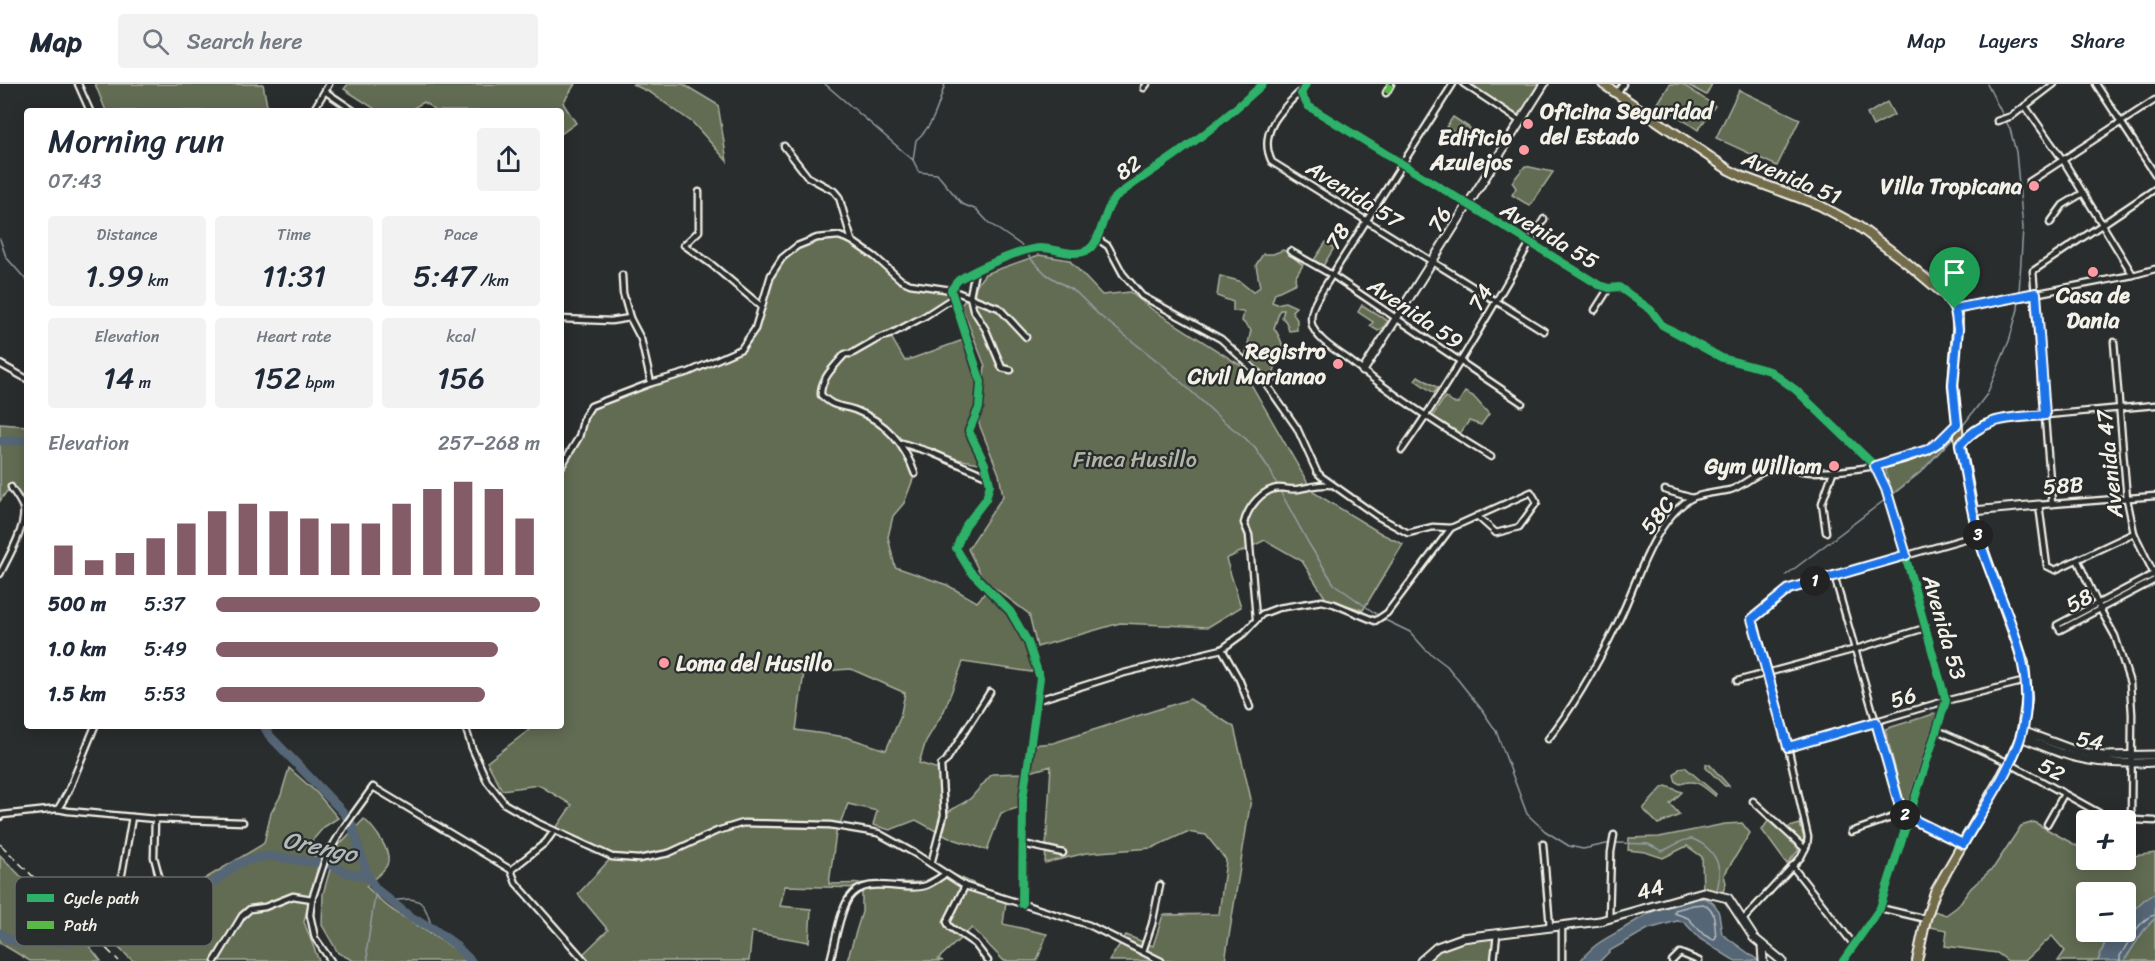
<!DOCTYPE html>
<html lang="en">
<head>
<meta charset="utf-8">
<style>
  body { margin:0; font-family:Sriracha,sans-serif; background:#f2f2f3; color:#1f2937; height:100vh; display:flex; flex-direction:column; font-size:22px; white-space:nowrap }
  * { box-sizing:border-box; margin:0 }
  p { font-size:20px; color:#747a83 }
  .icon { flex:none; width:33px; height:33px; fill:none; stroke:currentColor; stroke-width:2; stroke-linecap:round; stroke-linejoin:round }
  .map { position:relative; flex:1; overflow:hidden }
  .drawer { position:absolute; left:24px; top:24px; width:540px; height:621px; display:flex; flex-direction:column; background:#fff; border-radius:6px; box-shadow:0 3px 15px #0003 }
  .drawer>* { flex:none }
  .fabs { position:absolute; left:2076px; top:726px; display:grid; gap:12px }
  .fabs a { display:grid; place-items:center; width:60px; height:60px; border-radius:6px; background:#fff; box-shadow:0 3px 15px #0003; font-size:30px }
  .pin { position:absolute; display:grid; place-items:center; width:51px; height:51px; color:#fff; margin:-62px -26px; border-radius:50% 50% 50% 0; rotate:-45deg; box-shadow:0 0 6px #0007 }
  .pin .icon { rotate:45deg }
  .km { position:absolute; width:30px; height:30px; margin:-15px; border-radius:50%; background:#222; color:#fff; font-size:16px; line-height:30px; text-align:center }
  .round { display:grid; place-items:center; flex:none; width:63px; height:63px; border-radius:6px; background:#f2f2f3 }
  .headline { display:flex; align-items:center; justify-content:space-between; height:102px; padding:0 24px }
  h1 { font-size:33px; font-weight:600; line-height:45px }
  .stats { display:grid; grid-template-columns:repeat(3,1fr); gap:9px; height:102px; padding:6px 24px }
  .stats div { display:grid; align-content:center; border-radius:6px; background:#f2f2f3; text-align:center }
  .stats b { font-size:30px; font-weight:600 }
  .stats small { font-size:16px; font-weight:400 }
  .stats p { font-size:16px }
  .chart { height:168px; padding:12px 24px }
  .chart p { display:flex; justify-content:space-between }
  .chart svg { width:100%; height:108px; margin-top:6px; stroke:#845c67; stroke-width:6 }
  ul { padding:0 24px; list-style:none; font-size:20px }
  li { display:grid; grid-template-columns:96px 72px 1fr; align-items:center; height:45px }
  li i { height:15px; border-radius:8px; background:#845c67 }
  header { display:flex; align-items:center; gap:36px; box-sizing:border-box; height:84px; padding:0 30px; background:#fff; border-bottom:2px solid #e0e1e3 }
  header strong { font-size:28px }
  nav { display:flex; gap:33px; margin-inline-start:auto; font-size:21px }
  .search { width:420px; height:54px; background:#f2f2f3; display:flex; align-items:center; gap:15px; box-sizing:border-box; padding:0 21px; border-radius:6px; color:#747a83; font-size:22px }
  .map>svg:first-child { display:block }
  .green { fill:#626c53; stroke:#abae9e; stroke-width:1.5; fill-rule:evenodd }
  .water { fill:#546676; stroke:#949ea4; stroke-width:1.5 }
  .lines { fill:none; stroke-linecap:round; stroke-linejoin:round }
  .shore { stroke:#b4b9ba; stroke-width:1.5 }
  .stream { stroke:#949ea4; stroke-width:1.5 }
  .river { stroke:#546676; stroke-width:9 }
  .street-casing { stroke:#f4f1e8; stroke-width:9 }
  .secondary-casing { stroke:#f4f1e8; stroke-width:11 }
  .primary-casing { stroke:#f4f1e8; stroke-width:12 }
  .street { stroke:#2a2d2e; stroke-width:4.5 }
  .secondary { stroke:#2a2d2e; stroke-width:7 }
  .primary { stroke:#736c4b; stroke-width:8 }
  .rail { stroke:#f4f1e8; stroke-width:1.5; stroke-dasharray:9 4.5; stroke-linecap:butt }
  .quiet { stroke:#58b947; stroke-width:6; stroke-dasharray:12 6; stroke-linecap:butt }
  .cycleway-casing { stroke:#2a2d2e; stroke-width:11 }
  .cycleway { stroke:#2db169; stroke-width:8 }
  .route-casing { stroke:#fff; stroke-width:12 }
  .route { stroke:#1a73e8; stroke-width:8 }
  .poi-dot { fill:#ff9aa2; stroke:#2a2d2e; stroke-width:2 }
  .labels { text-anchor:middle; stroke-width:4.5; stroke-linejoin:round; paint-order:stroke }
  .poi-label { font-size:22px; font-weight:bold; fill:#f4f1e8; stroke:#2a2d2e; text-anchor:end }
  .street-label { font-size:22px; fill:#f4f1e8; stroke:#2a2d2e }
  .park-label { font-size:22px; fill:#b2b5a5; stroke:#2a2d2e }
  .water-label { font-size:24px; font-style:italic; fill:#b4b9ba; stroke:#2a2d2e }
  .key { fill:#2a2d2e; stroke:#676866; stroke-width:1.5 }
  .key-label { font-size:16px; fill:#f4f1e8 }
</style>
</head>
<body>
<header>
<strong>Map</strong>
<div class="search"><svg class="icon" aria-label="search" viewBox="0 0 24 24"><circle cx="10" cy="10" r="6"/><path d="M15 15l6 6"/></svg>Search here</div>
<nav><a>Map</a><a>Layers</a><a>Share</a></nav>
</header>
<div class="map">
<svg width="2155" height="877" viewBox="0 0 2155 877">
  <rect width="100%" height="100%" fill="#2a2d2e"/>
  <filter id="ink" filterUnits="userSpaceOnUse"><feTurbulence type="fractalNoise" baseFrequency=".0167" numOctaves="2"/><feDisplacementMap in="SourceGraphic" scale="12" xChannelSelector="R" yChannelSelector="G"/><feConvolveMatrix kernelMatrix="1 2 1 2 8 2 1 2 1" color-interpolation-filters="sRGB"/></filter>
  <g filter="url(#ink)">
    <g class="green">
      <path d="M95 0H263L268 27H106Z"/>
      <path d="M348 0H575L563 19 576 39 561 50V27H436L424 18 408 27H378L344 5Z"/>
      <path d="M632 0H683L718 21 727 77 693 39 651 9Z"/>
      <path d="M1469 0H1541L1520 33Z"/>
      <path d="M1670 0H1682L1715 22 1698 46 1658 19Z"/>
      <path d="M1686 0H1712L1706 11Z"/>
      <path d="M1739 6 1800 35 1777 82 1716 54Z"/>
      <path d="M1887 18 1894 31 1873 42 1867 30Z"/>
      <path d="M1453 33 1470 44 1463 54 1446 43Z"/>
      <path d="M1525 82 1553 88 1530 122 1512 111 1516 104 1512 98Z"/>
      <path d="M839 152 852 157 901 196 910 200 951 206 953 214 890 251 905 277 966 255C980 296 987 305 969 347L985 380 905 366 915 390 904 419 893 432 888 453 895 483 947 501 977 518 988 505 1010 527 1028 558 1032 588 963 578 944 627 926 657 919 679 945 687 948 728 970 715 992 690 1023 689 1032 661 1053 659 1190 615 1234 643 1251 715 1225 877H1109L1126 851 1153 862 1163 831 1219 830 1226 776 1206 751 1187 748 1152 764 1086 769 1045 779 1051 682 1030 688 1024 722 1001 729 987 766 947 753 916 736 890 746 873 741 877 727 848 720 836 749 829 800 923 798 946 787 997 810 1019 815 1020 777 1027 778 1026 823 1006 818 1003 840 1047 850 1037 877H1004L972 844 938 875 943 877H847L862 828V804L785 802 780 822 811 825 809 858 752 848 749 877H585L581 872 608 846 578 810 612 773 554 747 572 721 539 701 502 706 487 678 529 646 531 642H561V383L579 353 591 322C631 308 672 295 711 278 720 274 732 271 740 265 749 259 755 244 758 234 774 182 778 159 839 152ZM851 585 905 609 900 634 886 666 846 653 796 646 804 588Z"/>
      <path d="M1326 158 1334 164 1323 182 1314 176Z"/>
      <path d="M1283 166C1294 171 1294 175 1303 181L1295 194 1296 199 1275 209 1272 218 1277 220 1285 218 1296 223 1292 227 1297 236V246L1289 247 1286 238 1282 233 1284 226H1280L1274 244C1288 265 1282 266 1274 287L1277 292 1284 291 1287 296 1265 298 1261 286 1245 274 1251 246 1242 237 1244 228 1233 227V218L1217 212 1220 192 1239 197 1253 208 1260 203 1256 181 1263 170H1273Z"/>
      <path d="M1039 171 1069 176 1102 211 1130 208 1153 226 1240 281 1313 408 1382 450 1403 460 1363 526 1326 515 1302 477 1265 456 1226 475 1241 523 1208 543 1120 539 1037 563 1029 530 983 495 968 465 1003 412 999 390 979 340 985 282 961 221 985 190Z"/>
      <path d="M1362 221 1388 237 1382 245 1378 247 1370 242 1373 238 1358 228Z"/>
      <path d="M1418 292 1438 304 1434 309 1415 296Z"/>
      <path d="M1465 308 1473 312 1489 330 1481 341 1469 337 1459 351 1431 334 1445 313 1453 319H1458Z"/>
      <path d="M0 340 27 342V413L7 407 0 417Z"/>
      <path d="M1951 348 1953 353 1922 387 1892 411 1885 387 1887 381C1916 374 1931 370 1951 348Z"/>
      <path d="M1937 629 1908 719 1904 720 1885 645Z"/>
      <path d="M1706 680 1710 681 1729 702H1725L1706 684Z"/>
      <path d="M1685 683 1716 710 1715 712C1703 702 1696 694 1680 700L1676 698 1674 691 1680 684Z"/>
      <path d="M289 684 317 709 338 734 324 743 311 758 318 782 304 838 319 877H133L96 843 154 825 260 762 264 759 271 729 281 711Z"/>
      <path d="M1666 702 1682 708 1670 720 1680 731 1658 740 1643 725 1662 704Z"/>
      <path d="M364 735C373 743 393 767 387 781 383 789 372 796 366 802 375 811 384 821 394 827 419 844 446 855 467 877H354L338 869 322 841 323 810 336 764Z"/>
      <path d="M1768 737 1798 762V767L1787 780 1762 746Z"/>
      <path d="M2034 738 2086 767V776H2126V773L2155 769V809L2145 815 2126 833V808H2086V848H2113L2106 856 2098 877H2058L2065 867 2052 852 2025 877H2008L1997 869 1945 862 1947 846 1924 842 1928 825 1946 831 1957 823 1971 804 1994 783 2021 742Z"/>
      <path d="M1742 739 1750 749 1724 791 1726 799 1722 811 1703 808 1702 773 1687 762 1663 774 1645 768 1628 766 1629 754 1659 753 1725 740Z"/>
      <path d="M1800 740 1804 755 1802 758 1786 744Z"/>
      <path d="M0 771 90 863 101 877H30L0 859Z"/>
      <path d="M2155 834V877H2124L2144 846Z"/>
      <path d="M1497 849 1494 877H1421L1437 863Z"/>
    </g>
    <g class="water">
      <path d="M2155 809V834L2144 846 2124 877H2098L2106 856 2113 848H2126V833L2145 815Z"/>
      <path d="M1704 814C1722 820 1719 835 1722 850L1759 877H1735L1700 855 1684 838 1677 837 1648 845 1611 866 1600 877H1580C1595 859 1602 857 1621 846 1648 829 1671 815 1704 814Z"/>
    </g>
    <g class="lines">
      <g class="shore">
        <path d="M1703 820C1717 824 1714 841 1716 853L1714 856 1704 851 1688 834 1674 829 1675 826 1693 821Z"/>
        <path d="M2120 877V872C2128 860 2140 833 2155 831"/>
      </g>
      <g class="stream">
        <path d="M825 0 913 76 919 88 937 90 962 120 977 126 989 139 1021 161 1031 175 1046 190 1077 209 1099 231 1165 283 1222 336 1245 354 1255 364 1270 386 1278 403"/>
        <path d="M913 76 916 56C934 41 938 22 945 0"/>
        <path d="M0 155 6 173 27 197"/>
        <path d="M1961 344 1987 310 2009 257 2018 225 2023 144 2016 68 2010 45 1987 0"/>
        <path d="M1280 407 1309 460 1334 500 1379 532"/>
        <path d="M1890 412 1922 387 1956 350"/>
        <path d="M1786 491 1886 415"/>
        <path d="M1383 535 1410 548 1426 566 1447 582 1482 626 1496 647 1527 730 1545 747 1569 762 1583 765 1611 759"/>
        <path d="M1616 759 1648 760 1662 767C1672 764 1682 754 1692 755 1696 756 1701 759 1705 762 1720 774 1722 791 1716 809"/>
        <path d="M391 817C422 812 424 817 432 844"/>
        <path d="M368 877 367 864 376 805"/>
      </g>
      <g class="river">
        <path d="M0 357 27 356"/>
        <path d="M264 642 269 651 343 728 352 741 368 793 376 805 409 832 432 844 453 859 471 877"/>
        <path d="M0 849 5 853 22 860 43 859 66 858 144 840 214 798 236 781 247 776 268 772 329 780 348 789 368 793"/>
      </g>
      <defs>
        <g id="street">
          <path d="M78 0 90 27"/>
          <path d="M1306 0 1301 10 1308 22 1599 201 1609 204 1619 203 1651 226 1662 241 1722 274 1770 287 1796 306 1875 382 1879 387 1890 417 1946 617 1880 824 1843 877"/>
          <path d="M1453 0 1320 210C1314 220 1309 230 1312 241 1317 256 1337 267 1349 276 1394 312 1441 343 1491 373"/>
          <path d="M1464 0 1520 37"/>
          <path d="M2096 0 2155 90"/>
          <path d="M1144 4 1147 0"/>
          <path d="M1302 6C1282 25 1257 48 1272 78L1544 247"/>
          <path d="M326 8 354 27"/>
          <path d="M1386 9 1391 0"/>
          <path d="M1617 9 1623 0"/>
          <path d="M2025 22 2063 76 2133 191"/>
          <path d="M313 27 329 0"/>
          <path d="M1997 37 2012 32 2054 0"/>
          <path d="M784 62 808 93 834 107 839 113 852 157"/>
          <path d="M2029 98 2155 16"/>
          <path d="M699 108V147L684 161 711 180 762 223"/>
          <path d="M2050 139 2063 121 2083 109"/>
          <path d="M1096 154 1108 162 1123 190 1142 212 1221 255 1260 291 1297 344 1317 388 1322 393 1377 432 1408 449 1433 443 1451 444 1531 408 1537 418 1519 443 1496 449 1477 432"/>
          <path d="M1290 167 1332 191 1522 319"/>
          <path d="M975 187 970 212 973 225 986 246 1002 284 1011 286"/>
          <path d="M622 191 623 209 630 234 641 255 651 299"/>
          <path d="M1955 225 2133 191 2155 185"/>
          <path d="M1595 226 1609 204"/>
          <path d="M561 235 611 237 630 234"/>
          <path d="M2114 258 2127 415 2134 449 2155 492"/>
          <path d="M0 280 27 295"/>
          <path d="M902 359 930 368 989 393"/>
          <path d="M1960 361 1984 340 2002 335 2155 321"/>
          <path d="M1402 366C1455 292 1498 213 1544 135"/>
          <path d="M561 383 579 353 584 333 591 322 651 299 689 288 741 265 755 245 771 191 782 174 797 162 817 154 839 152 852 157 875 173 901 196 910 200 951 206 999 224 1026 253"/>
          <path d="M915 390C904 359 886 338 855 326 838 320 836 325 821 311 820 295 835 282 845 270H851L879 254 889 251 925 232 953 214"/>
          <path d="M1665 406 1692 414"/>
          <path d="M2052 420 2033 187 2155 105"/>
          <path d="M1826 448 1822 419 1833 388"/>
          <path d="M2134 449 2055 486 2047 482 2039 421 2155 412"/>
          <path d="M2078 477 2100 525 2115 552 2130 599 2132 630 2131 737"/>
          <path d="M0 490C8 474 27 442 23 424 21 417 14 409 11 403"/>
          <path d="M2154 490 2057 541 2060 546 2155 496"/>
          <path d="M1834 491 1902 730"/>
          <path d="M1256 534 1249 451 1244 439C1248 423 1262 405 1279 404 1286 404 1291 406 1298 405 1310 403 1319 400 1331 401"/>
          <path d="M1222 565 1239 595 1250 623"/>
          <path d="M1737 597 1856 565 1925 544"/>
          <path d="M1038 616 1124 589 1222 565 1244 549 1262 530 1278 524 1322 517 1334 520 1375 537 1387 529 1451 444"/>
          <path d="M465 642 472 664 487 697 505 720 538 739 612 773 639 775 669 769 717 747 743 739 830 741 878 749 914 769 965 802 1089 841 1161 877"/>
          <path d="M1937 646 2009 679 2099 729 2114 735 2155 737"/>
          <path d="M1548 655C1576 620 1598 579 1618 538 1637 500 1652 439 1690 415 1698 410 1720 408 1730 406 1743 402 1753 391 1766 387 1780 382 1797 387 1811 388 1845 388 1906 381 1934 362 1943 356 1950 347 1957 340"/>
          <path d="M1788 663 1945 617 2026 597"/>
          <path d="M1753 717 1805 765"/>
          <path d="M58 725 68 708 95 642"/>
          <path d="M0 733 2 731 58 725 68 727 155 735 243 738"/>
          <path d="M155 735 154 773 159 792"/>
          <path d="M2047 740 2064 710"/>
          <path d="M1851 748 1902 730 1963 760"/>
          <path d="M1023 760 1063 769"/>
          <path d="M1543 760 1550 843"/>
          <path d="M931 780 944 731 941 681 946 677 990 608"/>
          <path d="M1792 782 1854 861"/>
          <path d="M511 786 546 758 554 747"/>
          <path d="M122 790 132 733"/>
          <path d="M965 802 947 838 950 843 975 860 988 877"/>
          <path d="M1022 820 1023 715 1040 594 1028 558 1010 527 970 487 956 464 966 441 986 415 990 400 985 380 969 347 979 324 981 298 951 206C954 202 956 197 960 195 974 186 1025 163 1041 164 1055 164 1073 173 1086 167 1102 160 1102 125 1117 112 1138 95 1163 81 1185 64 1212 45 1238 23 1263 0"/>
          <path d="M1880 824 1926 835"/>
          <path d="M1609 835 1611 768 1614 751"/>
          <path d="M1742 837 1801 773 1807 761 1808 753 1788 663 1753 535 1789 505 1978 451"/>
          <path d="M1562 842V877"/>
          <path d="M1143 867 1152 840 1160 801"/>
          <path d="M215 877 242 832 250 825 265 823 293 812 312 815"/>
          <path d="M331 877 315 854 310 831 312 815 326 773 344 743 373 703 511 786 516 799 585 877"/>
          <path d="M830 877C835 860 839 829 849 814 866 790 901 808 924 802 931 800 939 794 945 790"/>
          <path d="M1494 877 1497 850"/>
          <path d="M1672 877 1680 869 1699 877"/>
        </g>
        <g id="secondary">
          <path d="M1363 287 1544 0"/>
          <path d="M1973 427 2039 421"/>
          <path d="M2154 490 2155 489"/>
          <path d="M2022 647 2076 667 2103 672 2155 671"/>
          <path d="M2021 653C2038 660 2056 668 2074 673 2101 680 2128 680 2155 678"/>
          <path d="M1762 862 1763 877"/>
          <path d="M1421 877 1437 863 1462 854 1600 837 1703 808 1728 814 1754 854 1782 877"/>
        </g>
        <path id="primary" d="M1603 0 1729 86 1743 93 1819 121 1858 142 1907 179 1946 212 1955 225 1958 235 1953 301 1959 354 1978 451 2024 579 2027 615 2021 653 2009 679 1935 808 1926 835 1917 877"/>
      </defs>
      <use href="#street" class="street-casing"/>
      <use href="#secondary" class="secondary-casing"/>
      <use href="#primary" class="primary-casing"/>
      <use href="#street" class="street"/>
      <use href="#secondary" class="secondary"/>
      <use href="#primary" class="primary"/>
      <path class="rail" d="M0 760 119 877"/>
      <path class="quiet" d="M1386 9 1391 0"/>
      <defs>
        <g id="cycleway">
          <path d="M1306 0 1301 10 1308 22 1599 201 1609 204 1619 203 1651 226 1662 241 1722 274 1770 287 1796 306 1875 382 1879 387 1890 417 1946 617 1880 824 1843 877"/>
          <path d="M1022 820 1023 715 1040 594 1028 558 1010 527 970 487 956 464 966 441 986 415 990 400 985 380 969 347 979 324 981 298 951 206C954 202 956 197 960 195 974 186 1025 163 1041 164 1055 164 1073 173 1086 167 1102 160 1102 125 1117 112 1138 95 1163 81 1185 64 1212 45 1238 23 1263 0"/>
        </g>
      </defs>
      <use href="#cycleway" class="cycleway-casing"/>
      <use href="#cycleway" class="cycleway"/>
    </g>
  </g>
  <g class="lines" filter="url(#ink)">
    <defs>
      <path id="route" d="M2036 209 2045 331C2011 334 1984 332 1960 361 1966 391 1970 421 1978 450 1996 517 2042 580 2021 651 2010 688 1982 726 1963 760L1902 730 1876 638 1788 663 1752 535 1789 505 1906 471 1886 405 1875 382 1927 366 1939 358 1957 340 1953 301 1958 245 1955 225Z"/>
    </defs>
    <use href="#route" class="route-casing"/>
    <use href="#route" class="route"/>
  </g>
  <g class="poi-dot">
    <circle cx="1528" cy="40" r="6"/>
    <circle cx="1524" cy="66" r="6"/>
    <circle cx="2034" cy="102" r="6"/>
    <circle cx="2093" cy="188" r="6"/>
    <circle cx="1338" cy="280" r="6"/>
    <circle cx="1834" cy="382" r="6"/>
    <circle cx="664" cy="579" r="6"/>
  </g>
  <g class="labels">
    <g class="poi-label">
      <text x="1540" y="35" text-anchor="start">Oficina Seguridad<tspan x="1540" dy="25">del Estado</tspan></text>
      <text x="1512" y="61">Edificio<tspan x="1512" dy="25">Azulejos</tspan></text>
      <text x="2022" y="110">Villa Tropicana</text>
      <text x="2093" y="219" text-anchor="middle">Casa de<tspan x="2093" dy="25">Dania</tspan></text>
      <text x="1326" y="275">Registro<tspan x="1326" dy="25">Civil Marianao</tspan></text>
      <text x="1822" y="390">Gym William</text>
      <text x="676" y="587" text-anchor="start">Loma del Husillo</text>
    </g>
    <g class="street-label">
      <text transform="translate(1128 83) rotate(-35)" y="8">82</text>
      <text transform="translate(1792 93) rotate(23)" y="8">Avenida 51</text>
      <text transform="translate(1355 110) rotate(32)" y="8">Avenida 57</text>
      <text transform="translate(1439 135) rotate(-58)" y="8">76</text>
      <text transform="translate(1550 151) rotate(31)" y="8">Avenida 55</text>
      <text transform="translate(1337 152) rotate(-57)" y="8">78</text>
      <text transform="translate(1480 213) rotate(-59)" y="8">74</text>
      <text transform="translate(1416 229) rotate(34)" y="8">Avenida 59</text>
      <text transform="translate(2109 380) rotate(-96)" y="8">Avenida 47</text>
      <text transform="translate(2063 401) rotate(-4)" y="8">58B</text>
      <text transform="translate(1657 431) rotate(-52)" y="8">58C</text>
      <text transform="translate(2079 516) rotate(-28)" y="8">58</text>
      <text transform="translate(1945 543) rotate(74)" y="8">Avenida 53</text>
      <text transform="translate(1903 613) rotate(-16)" y="8">56</text>
      <text transform="translate(2090 656) rotate(11)" y="8">54</text>
      <text transform="translate(2052 685) rotate(29)" y="8">52</text>
      <text transform="translate(1650 805) rotate(-15)" y="8">44</text>
    </g>
    <g class="park-label">
      <text x="1135" y="383">Finca Husillo</text>
    </g>
    <g class="water-label">
      <text transform="translate(320 763) rotate(12)" y="8">Orengo</text>
    </g>
  </g>
  <rect x="15" y="793" width="198" height="69" rx="9" class="key"/>
  <rect x="27" y="810" width="27" height="8" fill="#2db169"/>
  <rect x="27" y="837" width="27" height="8" fill="#58b947"/>
  <g class="key-label">
    <text x="64" y="820">Cycle path</text>
    <text x="64" y="847">Path</text>
  </g>
</svg>
<div class="fabs">
<a>+</a>
<a>−</a>
</div>
<div class="pin" style="left:1955px;top:225px;background:#1e9e55"><svg class="icon" aria-label="arrive" viewBox="0 0 24 24"><path d="M6 21V4h12l-3 4 3 4H6"/></svg></div>
<b class="km" style="left:1815px;top:497px">1</b>
<b class="km" style="left:1905px;top:731px">2</b>
<b class="km" style="left:1978px;top:451px">3</b>
<section class="drawer">
<div class="headline"><div><h1>Morning run</h1><p>07:43</p></div><a class="round"><svg class="icon" aria-label="share" viewBox="0 0 24 24"><path d="M12 15V3M7 8l5-5 5 5M5 13v7h14v-7"/></svg></a></div>
<div class="stats">
<div><p>Distance</p><b>1.99<small> km</small></b></div>
<div><p>Time</p><b>11:31</b></div>
<div><p>Pace</p><b>5:47<small> /km</small></b></div>
</div>
<div class="stats">
<div><p>Elevation</p><b>14<small> m</small></b></div>
<div><p>Heart rate</p><b>152<small> bpm</small></b></div>
<div><p>kcal</p><b>156</b></div>
</div>
<div class="chart"><p><span>Elevation</span>257–268 m</p>
<svg viewBox="0 0 160 44" preserveAspectRatio="none"><path d="M5 44V32M15 44V38M25 44V35M35 44V29M45 44V23M55 44V18M65 44V15M75 44V18M85 44V21M95 44V23M105 44V23M115 44V15M125 44V9M135 44V6M145 44V9M155 44V21"/></svg>
</div>
<ul>
<li><b>500 m</b>5:37<i style="width:100%"></i></li>
<li><b>1.0 km</b>5:49<i style="width:87%"></i></li>
<li><b>1.5 km</b>5:53<i style="width:83%"></i></li>
</ul>
</section>
</div>
</body>
</html>
